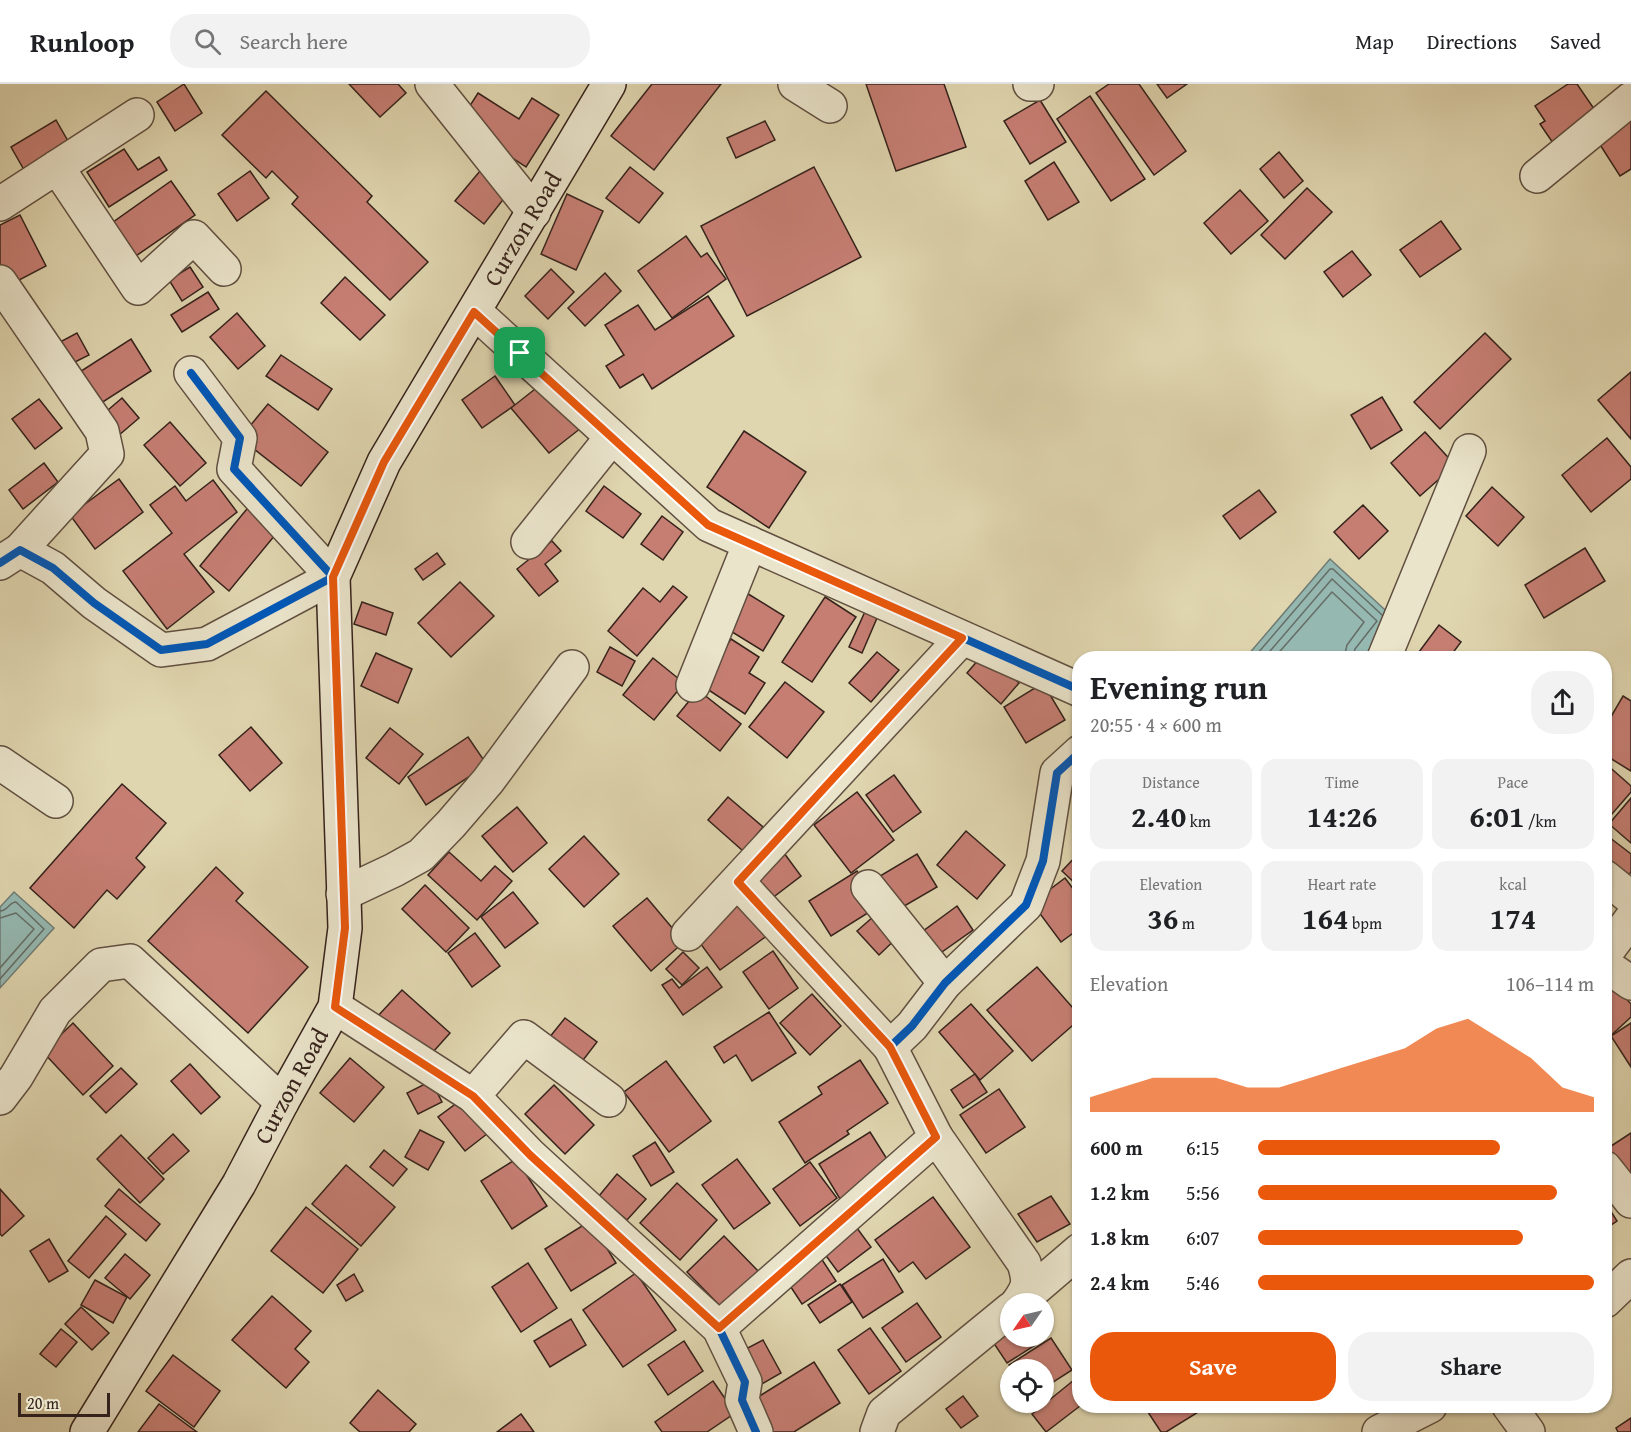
<!DOCTYPE html>
<html lang="en">
<head>
<meta charset="utf-8">
<style>
  body { margin:0; font-family:"Gentium Book Plus",serif; background:#f2f2f2; color:#202124; height:100vh; display:flex; flex-direction:column; font-size:22px; white-space:nowrap }
  * { box-sizing:border-box; margin:0 }
  p { font-size:20px; color:#757577 }
  .icon { flex:none; width:33px; height:33px; fill:none; stroke:currentColor; stroke-width:2; stroke-linecap:round; stroke-linejoin:round }
  .map { position:relative; flex:1; overflow:hidden }
  .side { position:absolute; left:1072px; top:567px; width:540px; height:762px; display:flex; flex-direction:column; background:#fff; border-radius:24px; box-shadow:0 2px 4px #0004 }
  .side>* { flex:none }
  .needle { width:39px; rotate:236deg }
  .tools { position:absolute; left:1000px; top:1209px; display:grid; gap:12px }
  .tools a { display:grid; place-items:center; width:54px; height:54px; border-radius:50%; background:#fff; box-shadow:0 2px 4px #0004; font-size:30px }
  .scale { position:absolute; left:18px; bottom:15px; width:92px; box-sizing:border-box; padding-left:6px; border:3px solid #35221b; border-top:0; font-size:16px; line-height:21px; white-space:nowrap; color:#35221b; -webkit-text-stroke:4px #eae4cb; paint-order:stroke }
  .pin { position:absolute; display:grid; place-items:center; width:51px; height:51px; color:#fff; margin:-26px; border-radius:12px; box-shadow:0 3px 9px #0006 }
  .round { display:grid; place-items:center; flex:none; width:63px; height:63px; border-radius:24px; background:#f2f2f2 }
  .overview { display:flex; align-items:center; justify-content:space-between; height:102px; padding:0 18px }
  h1 { font-size:33px; font-weight:600; line-height:45px }
  .metrics { display:grid; grid-template-columns:repeat(3,1fr); gap:9px; height:102px; padding:6px 18px }
  .metrics div { display:grid; align-content:center; border-radius:15px; background:#f2f2f2; text-align:center }
  .metrics b { font-size:30px; font-weight:600 }
  .metrics small { font-size:16px; font-weight:400 }
  .metrics p { font-size:16px }
  .chart { height:168px; padding:12px 18px }
  .chart p { display:flex; justify-content:space-between }
  .chart svg { width:100%; height:108px; margin-top:6px; fill:#ea580c; opacity:.7 }
  .primary-button { display:flex; gap:12px; margin-top:auto; padding:12px 18px }
  .primary-button a { flex:1; height:69px; border-radius:24px; background:#ea580c; color:#fff; font-size:24px; font-weight:600; line-height:69px; text-align:center }
  .primary-button a+a { background:#f2f2f2; color:#202124 }
  ul { padding:0 18px; list-style:none; font-size:20px }
  li { display:grid; grid-template-columns:96px 72px 1fr; align-items:center; height:45px }
  li i { height:15px; border-radius:8px; background:#ea580c }
  header { display:flex; align-items:center; gap:36px; box-sizing:border-box; height:84px; padding:0 30px; background:#fff; border-bottom:2px solid #e0e0e0 }
  header strong { font-size:28px }
  nav { display:flex; gap:33px; margin-inline-start:auto; font-size:21px }
  .search { width:420px; height:54px; background:#f2f2f2; display:flex; align-items:center; gap:15px; box-sizing:border-box; padding:0 21px; border-radius:24px; color:#757577; font-size:22px }
  .map>svg:first-child { display:block }
  .water { fill:#95b8b1; stroke:#6f7c75; stroke-width:1.5 }
  .lines { fill:none; stroke-linecap:round; stroke-linejoin:round }
  .shore { stroke:#656d66; stroke-width:1.5 }
  .building { fill:#c67e73; stroke:#35221b; stroke-width:1.5 }
  .minor-casing { stroke:#604f40; stroke-width:36 }
  .secondary-casing { stroke:#35221b; stroke-width:36 }
  .minor { stroke:#eae4cb; stroke-width:33 }
  .secondary { stroke:#eae4cb; stroke-width:33 }
  .cycleway-casing { stroke:#eae4cb; stroke-width:11 }
  .cycleway { stroke:#0057b8; stroke-width:8 }
  .route-casing { stroke:#fff; stroke-width:12 }
  .route { stroke:#ea580c; stroke-width:8 }
  .labels { text-anchor:middle; stroke-width:5; stroke-linejoin:round; paint-order:stroke }
  .street-label { font-size:24px; fill:#35221b; stroke:#eae4cb }
</style>
</head>
<body>
<header>
<strong>Runloop</strong>
<div class="search"><svg class="icon" aria-label="search" viewBox="0 0 24 24"><circle cx="10" cy="10" r="6"/><path d="M15 15l6 6"/></svg>Search here</div>
<nav><a>Map</a><a>Directions</a><a>Saved</a></nav>
</header>
<div class="map">
<svg width="1631" height="1348" viewBox="0 0 1631 1348">
  <rect width="100%" height="100%" fill="#dfd5af"/>
  <filter id="stains"><feTurbulence type="fractalNoise" baseFrequency=".00333" numOctaves="4"/><feColorMatrix values="0 0 0 0 .2 0 0 0 0 .09 0 0 0 0 .02 0 0 0 .5 -.17"/></filter>
  <radialGradient id="worn" r=".72"><stop offset=".6" stop-color="#630" stop-opacity="0"/><stop offset="1" stop-color="#630" stop-opacity=".3"/></radialGradient>
  <g class="water">
    <path d="M1330 475 1396 536 1364 574H1252L1248 571Z"/>
    <path d="M14 808 54 844 0 904V823Z"/>
  </g>
  <g class="lines">
    <g class="shore">
      <path d="M1256 574 1257 570 1330 485H1333L1382 531"/>
      <path d="M1264 574 1332 495 1377 537 1355 565 1353 574"/>
      <path d="M1274 574 1332 508 1364 538 1347 561 1344 574"/>
      <path d="M0 827C8 827 9 818 16 818L44 845 0 895"/>
      <path d="M0 834 16 829 34 845 0 884"/>
    </g>
  </g>
  <g class="building">
    <path d="M184 0 202 29 175 47 157 18Z"/>
    <path d="M349 0H398L406 9 380 33Z"/>
    <path d="M652 0H721L654 86 611 52Z"/>
    <path d="M866 0H944L966 63 896 87Z"/>
    <path d="M1109 0H1139L1186 67 1154 91 1096 9Z"/>
    <path d="M1157 0H1187L1167 14Z"/>
    <path d="M1568 0H1577L1599 32 1555 62 1540 40 1545 37 1535 22Z"/>
    <path d="M266 7 372 112 367 118 428 178 390 216 292 120 298 113 272 87 266 94 222 51Z"/>
    <path d="M478 9 519 35 532 14 559 31 526 83 459 39Z"/>
    <path d="M1090 12 1145 95 1111 117 1057 35Z"/>
    <path d="M1040 16 1066 58 1030 80 1004 37Z"/>
    <path d="M1631 35V85L1620 92 1597 56Z"/>
    <path d="M56 36 72 64 27 91 11 63Z"/>
    <path d="M765 37 775 56 736 74 727 54Z"/>
    <path d="M124 65 138 86 159 73 167 86 109 123 87 88Z"/>
    <path d="M1279 68 1303 97 1284 114 1260 85Z"/>
    <path d="M1054 78 1079 118 1048 136 1025 97Z"/>
    <path d="M485 81 513 103 484 140 455 117Z"/>
    <path d="M630 83 663 109 639 139 606 114Z"/>
    <path d="M814 83 861 173 747 232 701 142Z"/>
    <path d="M250 87 269 114 237 137 218 110Z"/>
    <path d="M171 97 195 131 133 174 109 141Z"/>
    <path d="M1307 104 1332 128 1285 175 1261 151Z"/>
    <path d="M1240 106 1268 137 1231 170 1204 139Z"/>
    <path d="M567 110 603 127 576 186 541 170Z"/>
    <path d="M20 131 46 182 2 205 0 201V141Z"/>
    <path d="M1441 137 1461 165 1420 193 1400 166Z"/>
    <path d="M686 152 701 173 707 169 726 195 672 234 638 187Z"/>
    <path d="M1352 167 1371 191 1343 213 1324 188Z"/>
    <path d="M190 183 203 203 182 217 169 196Z"/>
    <path d="M551 185 574 208 548 235 525 212Z"/>
    <path d="M605 189 621 207 585 242 568 224Z"/>
    <path d="M345 193 385 231 360 256 321 219Z"/>
    <path d="M208 208 219 225 182 248 171 231Z"/>
    <path d="M708 212 734 252 652 305 643 290 620 304 606 282 624 271 605 241 638 221 655 246Z"/>
    <path d="M237 229 265 262 238 285 210 253Z"/>
    <path d="M77 249 89 271 71 280 60 258Z"/>
    <path d="M1485 249 1511 275 1440 345 1414 318Z"/>
    <path d="M131 255 151 287 95 323 75 291Z"/>
    <path d="M281 271 332 305 318 326 266 292Z"/>
    <path d="M1631 288V355L1598 316Z"/>
    <path d="M495 292 515 321 482 344 462 316Z"/>
    <path d="M544 298 581 344 549 369 511 324Z"/>
    <path d="M1382 313 1402 346 1371 365 1351 331Z"/>
    <path d="M122 314 139 334 118 352 101 332Z"/>
    <path d="M39 315 62 344 35 365 12 335Z"/>
    <path d="M268 320 328 368 301 402 240 354Z"/>
    <path d="M170 338 206 379 180 402 144 361Z"/>
    <path d="M744 347 806 388 769 444 707 403Z"/>
    <path d="M1425 348 1455 381 1420 412 1391 379Z"/>
    <path d="M1607 354 1631 383V395L1591 428 1562 391Z"/>
    <path d="M44 379 58 398 23 425 9 406Z"/>
    <path d="M119 395 143 428 95 465 70 431Z"/>
    <path d="M213 396 237 428 184 470 214 508 167 545 123 487 172 449 150 421 175 402 186 417Z"/>
    <path d="M604 402 641 430 623 454 586 427Z"/>
    <path d="M1492 403 1524 433 1498 462 1466 432Z"/>
    <path d="M1259 406 1276 428 1240 455 1223 432Z"/>
    <path d="M251 420 280 445 229 507 200 482Z"/>
    <path d="M1363 421 1388 447 1359 475 1334 448Z"/>
    <path d="M662 432 683 448 663 476 641 460Z"/>
    <path d="M552 457 561 467 545 480 558 497 539 512 517 485Z"/>
    <path d="M1585 464 1605 497 1544 534 1525 501Z"/>
    <path d="M437 469 445 480 423 496 415 485Z"/>
    <path d="M460 498 494 532 451 573 418 539Z"/>
    <path d="M673 502 687 513 637 572 608 547 643 504 660 518Z"/>
    <path d="M745 508 784 532 763 567 724 543Z"/>
    <path d="M825 513 856 533 812 598 782 578Z"/>
    <path d="M362 518 393 529 386 551 354 540Z"/>
    <path d="M868 521 880 527 862 569 849 563Z"/>
    <path d="M1439 541 1461 558 1449 574H1420L1416 572Z"/>
    <path d="M731 555 759 573 749 589 765 599 745 630 701 601Z"/>
    <path d="M610 563 635 577 622 602 597 588Z"/>
    <path d="M877 568 899 586 871 618 849 599Z"/>
    <path d="M985 568 1019 599 1001 620 967 589Z"/>
    <path d="M376 569 412 585 398 619 361 602Z"/>
    <path d="M653 574 684 599 654 636 623 611Z"/>
    <path d="M785 598 824 628 787 674 749 643Z"/>
    <path d="M1043 599 1065 636 1026 659 1004 623Z"/>
    <path d="M698 606 741 640 720 667 677 632Z"/>
    <path d="M1623 612 1631 617V687L1605 671V643Z"/>
    <path d="M251 643 282 679 250 707 219 671Z"/>
    <path d="M390 644 423 670 399 700 366 674Z"/>
    <path d="M468 653 487 681 426 721 408 693Z"/>
    <path d="M1605 679 1631 702V708L1605 738Z"/>
    <path d="M894 691 921 728 893 748 866 711Z"/>
    <path d="M122 700 166 739 136 774 145 783 117 815 107 806 74 844 30 804Z"/>
    <path d="M857 708 894 756 851 789 814 741Z"/>
    <path d="M728 713 763 743 743 767 708 736Z"/>
    <path d="M1631 714V759L1609 740Z"/>
    <path d="M517 723 547 759 513 788 482 752Z"/>
    <path d="M966 747 1005 781 977 815 937 781Z"/>
    <path d="M1605 750 1631 770V788L1623 798 1605 784Z"/>
    <path d="M584 752 619 790 584 823 549 785Z"/>
    <path d="M449 768 481 797 495 782 512 797 477 836 428 791Z"/>
    <path d="M1080 768V804L1062 787Z"/>
    <path d="M784 769 801 792 767 818 749 794Z"/>
    <path d="M917 770 937 803 894 828 875 795Z"/>
    <path d="M216 783 243 809 236 817 308 883 248 949 148 857Z"/>
    <path d="M857 787 879 822 831 852 809 817Z"/>
    <path d="M1065 794 1080 814V844L1061 858 1032 819Z"/>
    <path d="M425 801 469 844 446 868 402 825Z"/>
    <path d="M513 808 538 839 505 864 481 833Z"/>
    <path d="M647 814 684 858 651 887 613 842Z"/>
    <path d="M741 816 768 851 720 886 694 851Z"/>
    <path d="M957 822 973 846 932 875 915 853Z"/>
    <path d="M882 825 903 848 879 871 857 847Z"/>
    <path d="M475 849 500 882 472 903 448 869Z"/>
    <path d="M773 867 798 904 769 925 743 888Z"/>
    <path d="M683 868 699 884 682 901 666 885Z"/>
    <path d="M707 883 722 903 683 931 662 901 672 895 679 904Z"/>
    <path d="M1037 883 1080 932V935L1032 977 987 926Z"/>
    <path d="M1611 898 1631 920V933L1605 957V904Z"/>
    <path d="M402 906 450 949 425 977 376 934Z"/>
    <path d="M812 910 841 942 810 971 780 939Z"/>
    <path d="M971 920 1013 967 980 996 939 948Z"/>
    <path d="M769 928 796 969 752 997 736 971 724 979 714 963Z"/>
    <path d="M565 934 597 958 577 984 545 959Z"/>
    <path d="M73 939 113 982 83 1011 43 968Z"/>
    <path d="M1631 939V983L1611 952Z"/>
    <path d="M350 974 384 1003 354 1038 320 1009Z"/>
    <path d="M860 976 888 1019 847 1047 849 1050 805 1079 779 1038 822 1010 818 1003Z"/>
    <path d="M666 977 711 1037 669 1068 624 1008Z"/>
    <path d="M190 980 220 1013 201 1030 171 997Z"/>
    <path d="M121 984 137 1000 106 1029 90 1012Z"/>
    <path d="M975 990 987 1008 963 1024 951 1006Z"/>
    <path d="M431 997 442 1018 418 1030 407 1009Z"/>
    <path d="M554 1001 594 1041 565 1070 525 1030Z"/>
    <path d="M999 1005 1025 1043 986 1069 960 1031Z"/>
    <path d="M465 1013 492 1046 465 1067 438 1033Z"/>
    <path d="M420 1046 444 1058 428 1086 405 1073Z"/>
    <path d="M870 1048 892 1083 840 1115 819 1080Z"/>
    <path d="M1631 1049V1108L1605 1068V1066Z"/>
    <path d="M173 1050 189 1067 163 1090 148 1074Z"/>
    <path d="M121 1051 164 1095 140 1119 97 1075Z"/>
    <path d="M655 1058 674 1088 651 1102 633 1072Z"/>
    <path d="M384 1066 407 1085 393 1102 370 1083Z"/>
    <path d="M516 1075 547 1122 512 1145 481 1097Z"/>
    <path d="M737 1075 770 1119 734 1145 702 1101Z"/>
    <path d="M810 1078 837 1114 800 1142 773 1105Z"/>
    <path d="M346 1081 395 1123 361 1162 312 1120Z"/>
    <path d="M617 1090 646 1115 627 1136 599 1112Z"/>
    <path d="M677 1099 717 1136 680 1176 640 1139Z"/>
    <path d="M0 1105 24 1132 2 1152 0 1150Z"/>
    <path d="M119 1105 160 1140 146 1157 105 1122Z"/>
    <path d="M1051 1112 1070 1140 1037 1158 1018 1130Z"/>
    <path d="M933 1113 970 1163 926 1195 913 1178 899 1188 875 1156Z"/>
    <path d="M1605 1118 1617 1137 1605 1145Z"/>
    <path d="M306 1123 358 1165 323 1209 271 1167Z"/>
    <path d="M106 1132 126 1150 89 1194 68 1177Z"/>
    <path d="M851 1136 871 1163 838 1188 818 1161Z"/>
    <path d="M590 1137 616 1179 571 1207 545 1165Z"/>
    <path d="M724 1152 761 1190 724 1226 687 1188Z"/>
    <path d="M49 1155 68 1187 49 1198 30 1167Z"/>
    <path d="M815 1165 836 1197 802 1220 781 1188Z"/>
    <path d="M125 1170 150 1191 130 1215 105 1194Z"/>
    <path d="M883 1175 903 1208 863 1234 842 1201Z"/>
    <path d="M528 1179 557 1224 521 1248 492 1203Z"/>
    <path d="M636 1189 676 1246 623 1283 583 1226Z"/>
    <path d="M354 1190 363 1207 346 1217 337 1201Z"/>
    <path d="M95 1196 127 1213 113 1239 81 1221Z"/>
    <path d="M840 1200 852 1218 820 1239 808 1221Z"/>
    <path d="M272 1212 311 1247 295 1265 309 1278 286 1304 232 1256Z"/>
    <path d="M917 1219 941 1253 906 1278 882 1244Z"/>
    <path d="M81 1223 109 1249 92 1266 65 1240Z"/>
    <path d="M571 1235 586 1261 550 1283 534 1257Z"/>
    <path d="M870 1244 901 1287 869 1310 838 1266Z"/>
    <path d="M61 1245 77 1258 56 1283 40 1270Z"/>
    <path d="M1011 1246V1252H1036L1040 1258 1007 1279 993 1258Z"/>
    <path d="M1051 1254 1072 1286 1044 1304V1286H1012L1009 1281Z"/>
    <path d="M763 1256 781 1289 760 1301 742 1267Z"/>
    <path d="M684 1257 703 1287 668 1311 648 1281Z"/>
    <path d="M173 1271 220 1307 194 1343 146 1307Z"/>
    <path d="M814 1278 840 1319 794 1348H769L750 1318Z"/>
    <path d="M1074 1296 1080 1304V1322L1046 1348 1032 1330Z"/>
    <path d="M713 1297 735 1329 707 1348H662L655 1338Z"/>
    <path d="M378 1306 416 1340 409 1348H360L350 1339Z"/>
    <path d="M963 1312 978 1332 961 1344 946 1325Z"/>
    <path d="M159 1320 197 1348H138Z"/>
    <path d="M1144 1322H1208L1166 1348H1161Z"/>
    <path d="M521 1330 534 1348H497Z"/>
    <path d="M1631 1334V1348H1618L1616 1344Z"/>
  </g>
  <g class="lines">
    <defs>
      <g id="minor">
        <path d="M432 0 534 128"/>
        <path d="M795 0 830 22"/>
        <path d="M1030 0H1037"/>
        <path d="M57 83 138 204 194 153 224 185"/>
        <path d="M1537 92 1631 15"/>
        <path d="M0 120 137 31"/>
        <path d="M0 198 102 347 107 370 20 466"/>
        <path d="M475 228 709 441 1080 606"/>
        <path d="M528 458 612 353"/>
        <path d="M0 479 20 466 53 484 94 519 161 566 207 560 333 493 234 385 240 354 191 289"/>
        <path d="M1384 574 1469 367"/>
        <path d="M693 601 750 459"/>
        <path d="M0 679 56 717"/>
        <path d="M1605 793 1631 814"/>
        <path d="M738 798 890 963"/>
        <path d="M868 803 945 899"/>
        <path d="M343 810 394 786 421 771 451 740 488 697 572 583"/>
        <path d="M688 850 962 554"/>
        <path d="M1605 870 1631 835"/>
        <path d="M1605 881 1631 899"/>
        <path d="M335 923 473 1012 530 1071 719 1244 745 1298 742 1316 756 1348"/>
        <path d="M473 1012 524 953 609 1016"/>
        <path d="M0 1014 16 993 55 927 101 881 130 877 282 1018"/>
        <path d="M936 1053 1024 1179C1030 1199 1029 1203 1017 1220"/>
        <path d="M1605 1084 1631 1117"/>
        <path d="M1605 1217 1631 1192"/>
        <path d="M1017 1220 1080 1166"/>
        <path d="M719 1244 936 1053 890 963 912 942 945 899 1026 821 1043 777 1057 689 1080 668"/>
        <path d="M1509 1322 1528 1348"/>
        <path d="M877 1348 884 1329 1011 1225"/>
        <path d="M1379 1348 1430 1322"/>
      </g>
      <g id="secondary">
        <path id="s1" d="M87 1348 239 1100 282 1018 335 923 345 844 333 493 384 378 609 0"/>
      </g>
    </defs>
    <use href="#minor" class="minor-casing"/>
    <use href="#secondary" class="secondary-casing"/>
    <use href="#minor" class="minor"/>
    <use href="#secondary" class="secondary"/>
    <defs>
      <g id="cycleway">
        <path d="M475 228 709 441 1080 606"/>
        <path d="M0 479 20 466 53 484 94 519 161 566 207 560 333 493 234 385 240 354 191 289"/>
        <path d="M335 923 473 1012 530 1071 719 1244 745 1298 742 1316 756 1348"/>
        <path d="M719 1244 936 1053 890 963 912 942 945 899 1026 821 1043 777 1057 689 1080 668"/>
      </g>
    </defs>
    <use href="#cycleway" class="cycleway-casing"/>
    <use href="#cycleway" class="cycleway"/>
  </g>
  <g class="lines">
    <defs>
      <path id="route" d="M474 228 708 441 962 554 738 798 890 963 936 1053 719 1244 530 1071 473 1012 335 923 345 844 333 493 384 378Z"/>
    </defs>
    <use href="#route" class="route-casing"/>
    <use href="#route" class="route"/>
  </g>
  <g class="labels">
    <g class="street-label">
      <text dy="8" stroke="none"><textPath href="#s1" startOffset="1320">Curzon Road</textPath></text>
      <text dy="8" stroke="none"><textPath href="#s1" startOffset="402">Curzon Road</textPath></text>
    </g>
  </g>
  <rect width="100%" height="100%" filter="url(#stains)"/>
  <rect width="100%" height="100%" fill="url(#worn)"/>
</svg>
<div class="tools">
<a><svg class="needle" viewBox="-14 -14 28 28"><path d="M0-13l5 13h-10z" fill="#e53935"/><path d="M0 13l5-13h-10z" fill="#757577"/></svg></a>
<a><svg class="icon" aria-label="locate" viewBox="0 0 24 24"><circle cx="12" cy="12" r="6"/><path d="M12 2v4M12 18v4M2 12h4M18 12h4"/></svg></a>
</div>
<div class="scale">20 m</div>
<div class="pin" style="left:520px;top:269px;background:#1e9e55"><svg class="icon" aria-label="arrive" viewBox="0 0 24 24"><path d="M6 21V4h12l-3 4 3 4H6"/></svg></div>
<section class="side">
<div class="overview"><div><h1>Evening run</h1><p>20:55 · 4 × 600 m</p></div><a class="round"><svg class="icon" aria-label="share" viewBox="0 0 24 24"><path d="M12 15V3M7 8l5-5 5 5M5 13v7h14v-7"/></svg></a></div>
<div class="metrics">
<div><p>Distance</p><b>2.40<small> km</small></b></div>
<div><p>Time</p><b>14:26</b></div>
<div><p>Pace</p><b>6:01<small> /km</small></b></div>
</div>
<div class="metrics">
<div><p>Elevation</p><b>36<small> m</small></b></div>
<div><p>Heart rate</p><b>164<small> bpm</small></b></div>
<div><p>kcal</p><b>174</b></div>
</div>
<div class="chart"><p><span>Elevation</span>106–114 m</p>
<svg viewBox="0 0 160 44" preserveAspectRatio="none"><path d="M0 44V38L10 34L20 30L30 30L40 30L50 34L60 34L70 30L80 26L90 22L100 18L110 10L120 6L130 14L140 22L150 34L160 38V44z"/></svg>
</div>
<ul>
<li><b>600 m</b>6:15<i style="width:72%"></i></li>
<li><b>1.2 km</b>5:56<i style="width:89%"></i></li>
<li><b>1.8 km</b>6:07<i style="width:79%"></i></li>
<li><b>2.4 km</b>5:46<i style="width:100%"></i></li>
</ul>
<div class="primary-button"><a>Save</a><a>Share</a></div>
</section>
</div>
</body>
</html>
